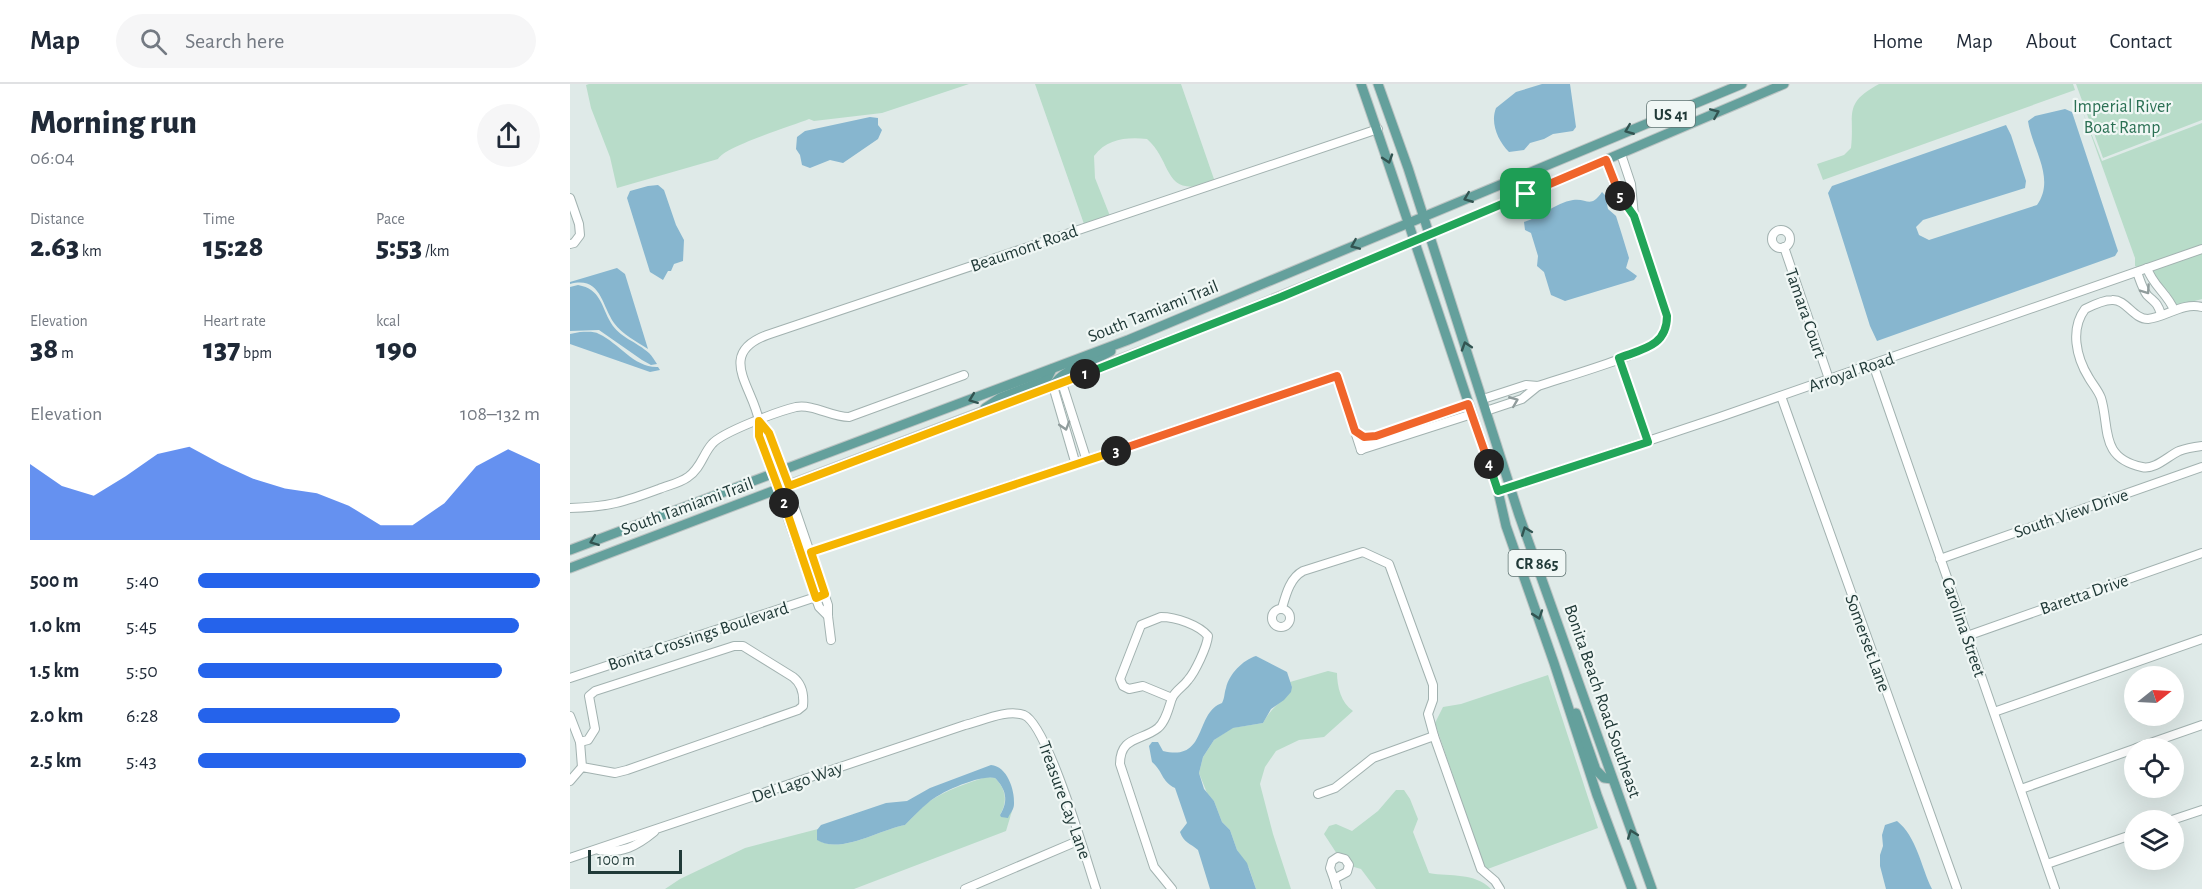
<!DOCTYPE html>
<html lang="en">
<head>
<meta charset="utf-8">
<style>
  body { margin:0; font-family:"Alegreya Sans",sans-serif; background:#f6f6f7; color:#1f2937; height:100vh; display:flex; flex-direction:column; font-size:22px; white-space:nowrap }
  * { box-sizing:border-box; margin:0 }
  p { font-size:20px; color:#747a83 }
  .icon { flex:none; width:33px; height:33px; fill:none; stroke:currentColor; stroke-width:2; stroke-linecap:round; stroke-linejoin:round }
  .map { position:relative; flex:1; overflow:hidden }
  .drawer { display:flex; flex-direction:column; background:#fff; width:570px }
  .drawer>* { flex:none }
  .needle { width:39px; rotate:72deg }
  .controls { position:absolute; left:1554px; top:582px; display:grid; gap:12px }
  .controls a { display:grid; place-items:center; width:60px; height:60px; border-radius:50%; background:#fff; box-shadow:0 6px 24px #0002; font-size:30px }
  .scale { position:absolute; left:18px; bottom:15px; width:94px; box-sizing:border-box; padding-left:6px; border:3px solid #213a38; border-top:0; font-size:16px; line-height:21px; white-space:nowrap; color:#213a38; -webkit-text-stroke:4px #f0f7f5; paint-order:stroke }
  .pin { position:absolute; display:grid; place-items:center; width:51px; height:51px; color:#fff; margin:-26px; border-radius:12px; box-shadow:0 3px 9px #0006 }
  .km { position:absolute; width:30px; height:30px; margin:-15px; border-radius:50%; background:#222; color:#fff; font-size:16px; line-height:30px; text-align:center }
  .round { display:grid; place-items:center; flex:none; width:63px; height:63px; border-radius:32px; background:#f6f6f7 }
  .head { display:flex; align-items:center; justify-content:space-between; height:102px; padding:0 30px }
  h1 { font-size:33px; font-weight:800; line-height:45px }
  .stats { display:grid; grid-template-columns:repeat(3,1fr); gap:9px; height:102px; padding:6px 30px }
  .stats div { display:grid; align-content:center }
  .stats b { font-size:30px; font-weight:800 }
  .stats small { font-size:16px; font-weight:400 }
  .stats p { font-size:16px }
  .chart { height:168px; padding:12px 30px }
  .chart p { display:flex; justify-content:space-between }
  .chart svg { width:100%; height:108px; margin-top:6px; fill:#2563eb; opacity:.7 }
  ul { padding:0 30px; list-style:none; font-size:20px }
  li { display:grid; grid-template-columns:96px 72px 1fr; align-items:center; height:45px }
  li i { height:15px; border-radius:8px; background:#2563eb }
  header { display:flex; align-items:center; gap:36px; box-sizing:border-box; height:84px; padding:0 30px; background:#fff; border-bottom:2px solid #e0e1e3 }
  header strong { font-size:28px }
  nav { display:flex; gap:33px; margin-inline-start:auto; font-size:21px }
  .search { width:420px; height:54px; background:#f6f6f7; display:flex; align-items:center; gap:15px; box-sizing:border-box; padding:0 21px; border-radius:33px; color:#747a83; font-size:22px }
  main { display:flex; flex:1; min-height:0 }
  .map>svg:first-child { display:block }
  .green { fill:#b8dcc9 }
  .water { fill:#87b6cf }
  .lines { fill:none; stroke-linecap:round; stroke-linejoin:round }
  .minor-casing { stroke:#a2b2b0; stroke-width:10 }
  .major-casing { stroke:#bcc4c3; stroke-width:11 }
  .minor { stroke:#fff; stroke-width:8 }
  .major { stroke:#64a09c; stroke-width:9 }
  .oneway { stroke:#325451 }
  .oneway2 { stroke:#909c9c }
  .split-1-casing { stroke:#fff; stroke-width:12 }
  .split-2-casing { stroke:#fff; stroke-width:12 }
  .split-3-casing { stroke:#fff; stroke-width:12 }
  .split-4-casing { stroke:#fff; stroke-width:12 }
  .split-5-casing { stroke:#fff; stroke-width:12 }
  .split-6-casing { stroke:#fff; stroke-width:12 }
  .split-1 { stroke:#22a559; stroke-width:8 }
  .split-2 { stroke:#f5b400; stroke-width:8 }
  .split-3 { stroke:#f5b400; stroke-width:8 }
  .split-4 { stroke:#f0652b; stroke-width:8 }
  .split-5 { stroke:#22a559; stroke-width:8 }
  .split-6 { stroke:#f0652b; stroke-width:8 }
  .labels { text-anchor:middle; stroke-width:4.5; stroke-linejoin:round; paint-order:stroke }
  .shield { fill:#f0f7f5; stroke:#5f7371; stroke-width:1.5 }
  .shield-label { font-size:16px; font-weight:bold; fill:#213a38 }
  .park-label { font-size:18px; fill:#2b7054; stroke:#f0f7f5 }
  .street-label { font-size:18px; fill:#213a38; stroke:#f0f7f5 }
</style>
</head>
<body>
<header>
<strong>Map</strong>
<div class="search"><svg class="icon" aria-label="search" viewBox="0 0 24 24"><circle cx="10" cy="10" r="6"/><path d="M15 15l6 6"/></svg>Search here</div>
<nav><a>Home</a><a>Map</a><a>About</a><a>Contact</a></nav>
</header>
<main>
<section class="drawer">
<div class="head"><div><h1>Morning run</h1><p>06:04</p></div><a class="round"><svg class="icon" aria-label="share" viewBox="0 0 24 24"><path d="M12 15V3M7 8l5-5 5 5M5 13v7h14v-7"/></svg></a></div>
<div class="stats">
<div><p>Distance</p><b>2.63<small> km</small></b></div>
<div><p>Time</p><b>15:28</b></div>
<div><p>Pace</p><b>5:53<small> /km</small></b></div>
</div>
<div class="stats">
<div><p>Elevation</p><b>38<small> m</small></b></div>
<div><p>Heart rate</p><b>137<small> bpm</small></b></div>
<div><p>kcal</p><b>190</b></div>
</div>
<div class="chart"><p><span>Elevation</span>108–132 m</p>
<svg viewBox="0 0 160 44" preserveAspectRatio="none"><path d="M0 44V13L10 22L20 26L30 18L40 9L50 6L60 13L70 19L80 23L90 25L100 30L110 38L120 38L130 29L140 14L150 7L160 13V44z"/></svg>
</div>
<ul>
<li><b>500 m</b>5:40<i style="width:100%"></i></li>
<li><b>1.0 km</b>5:45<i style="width:94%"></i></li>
<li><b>1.5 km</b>5:50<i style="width:89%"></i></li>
<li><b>2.0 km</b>6:28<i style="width:59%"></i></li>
<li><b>2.5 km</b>5:43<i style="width:96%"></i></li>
</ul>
</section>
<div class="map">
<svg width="1632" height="805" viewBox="0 0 1632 805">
  <rect width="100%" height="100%" fill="#dfeae8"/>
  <g class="green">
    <path d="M19 0H399L312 29 244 37 239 35C222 42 155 62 148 75L47 104 40 73 21 24 16 1Z"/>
    <path d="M465 0H611L645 98C591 116 604 78 577 55 556 53 537 55 524 72L525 94 540 132 514 140Z"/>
    <path d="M1309 0H1503L1505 6 1253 96 1247 80 1274 71 1281 64C1285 30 1272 20 1309 0Z"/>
    <path d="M1506 0H1632V36L1533 74Z"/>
    <path d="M1511 23 1532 77 1632 39V215L1610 221 1606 220 1598 207 1581 191 1565 182V174Z"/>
    <path d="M758 587 767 589C767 602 771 619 783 627L754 653 729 656 706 667 695 683 690 700 703 750 721 805H686L679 784 667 766 660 746 652 738 644 717 637 709 629 689 633 673 644 656 662 644 693 639C702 622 712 619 722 603L720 598Z"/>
    <path d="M978 591 1028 744 915 786 865 639 873 623 891 620Z"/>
    <path d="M416 693 425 694C436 705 438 717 430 731L440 729 442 727 436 747 284 805H95L110 795 175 764 248 745V756C270 771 311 745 335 741 344 732 352 722 363 715 379 705 398 699 416 693Z"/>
    <path d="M826 706H834L840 715 848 735 843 748 859 789C881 793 904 788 921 805H806L791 785 777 781 769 773 754 750 759 742 766 740 782 747 808 727Z"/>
  </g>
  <g class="water">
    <path d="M972 0H1000L1006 43 1003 47 983 50 974 55 960 59 954 66 939 68C928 57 920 39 926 24L946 8Z"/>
    <path d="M1495 25 1502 28 1548 167 1545 172 1307 257 1300 242 1258 109 1262 102 1436 41 1441 51 1456 97 1455 104 1353 136 1346 143 1349 151 1359 156 1467 121C1486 94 1462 65 1458 37L1465 32Z"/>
    <path d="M300 33 308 34V41L312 46 308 55 273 79 260 76 240 84 232 81 230 71 226 65 227 53 235 47Z"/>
    <path d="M88 101 94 106 106 141 114 156 113 177 104 180 101 187H98L93 196 80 188 57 114 60 107 78 102Z"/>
    <path d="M1032 108 1035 111 1038 125 1046 132 1052 151 1059 174 1056 184 1067 192 1064 196 995 217 981 211 974 188 967 182 968 172 961 149 955 146 954 138C971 133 985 119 1003 116 1018 114 1020 125 1032 108Z"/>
    <path d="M47 184 55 190 78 265C67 258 52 250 44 239 31 220 31 192 0 200V198Z"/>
    <path d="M8 201C31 205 31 222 41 239 49 253 67 258 79 269 82 272 85 277 87 280L81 281 72 276 29 246 0 247V203Z"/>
    <path d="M10 248C16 248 24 247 29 250 49 259 64 284 88 283L90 286 80 288 0 260V250Z"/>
    <path d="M686 572 717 588 722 603 721 608 714 616 701 625 693 639 663 644 644 656 633 673 629 689 634 705 644 717 652 738 660 746 667 766 677 779 686 805H640L628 766C620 759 614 759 610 748L617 739 605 704C591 697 593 687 582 678L579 662 582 658H588L593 667C638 678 624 629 652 619 655 613 654 610 656 604 659 590 673 576 686 572Z"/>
    <path d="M421 681C437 682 445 706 444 720 444 726 440 729 438 734L431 733 430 731C439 717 436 705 425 694 411 690 370 708 359 718 350 725 343 733 335 741 311 745 270 771 247 756V746L251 741 316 719 337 717 360 704Z"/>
    <path d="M1327 737C1347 753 1351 783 1362 805H1316L1310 782V771L1313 762 1312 751 1315 741Z"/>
  </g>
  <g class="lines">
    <defs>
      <g id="minor">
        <path d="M1036 76 1047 108 1063 131"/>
        <path d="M0 114 9 140 10 151 4 159 0 160"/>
        <circle cx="1211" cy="155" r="9"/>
        <path d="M1214 163 1259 295"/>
        <path d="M1577 184C1583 202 1597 209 1604 226"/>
        <path d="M1567 188C1570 196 1572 204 1577 211 1585 219 1587 218 1591 230"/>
        <path d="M1632 223C1612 218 1597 233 1578 235 1563 235 1556 215 1542 216 1533 216 1523 221 1515 225 1500 245 1506 273 1519 294 1523 301 1528 306 1531 314 1540 343 1529 374 1572 383 1585 386 1598 372 1609 367 1617 364 1624 363 1632 362"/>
        <path d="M1049 274 1078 358"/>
        <path d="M1303 280 1485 805"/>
        <path d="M492 299 517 377"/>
        <path d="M483 302 506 381"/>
        <path d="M1211 312 1387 805"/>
        <path d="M913 315 956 301 968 302C991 294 1077 270 1090 255 1098 247 1098 235 1095 225L1064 132 1061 100 1051 70"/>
        <path d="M916 327 952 315 968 302"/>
        <path d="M189 337 199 349 258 521V532L261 556"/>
        <path d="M793 365 902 330"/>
        <path d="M791 366 806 352 898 320"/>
        <path d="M928 407 1150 333 1632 165"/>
        <path d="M0 424C38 423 54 418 89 405 99 401 110 399 118 393 131 384 133 370 142 360 152 348 209 327 226 323 244 320 261 333 279 333L394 291"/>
        <path d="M232 471 767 292 791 366"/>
        <path d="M1370 475 1632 383"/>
        <path d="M712 524C716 510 720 494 733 487L793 468 819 480 863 601V616L858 630 864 652 911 785 925 797 930 805"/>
        <circle cx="711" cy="534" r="9"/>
        <path d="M258 532 249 523 189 352C189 347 190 342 189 337 183 303 146 270 197 251L808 45"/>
        <path d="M591 533C606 533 629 541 638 552 637 563 625 588 618 596 613 603 606 606 602 614L573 602 559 605 553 602 550 595 571 541Z"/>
        <path d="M1397 552 1632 469"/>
        <path d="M0 594 255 510"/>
        <path d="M602 614C599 623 596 637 588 644 572 657 550 652 550 680L584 783 602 805"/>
        <path d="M1424 628 1632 555"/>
        <path d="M0 632 10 658 18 656 25 645 19 612 25 607 164 562H173L223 593C232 600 234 612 233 622L228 626 57 686 45 689 12 683 0 697"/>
        <path d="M10 658 12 683"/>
        <path d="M1566 664 1632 641"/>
        <path d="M1451 705 1564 665"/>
        <path d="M748 710 765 704 803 674 864 652"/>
        <path d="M1602 736 1632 726"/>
        <path d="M29 766C52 770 67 762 84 748"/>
        <path d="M768 773 775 775 779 781 777 788 764 795 760 784 762 777Z"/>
        <path d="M0 774 395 641C412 637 436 625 454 631 478 641 516 775 526 805"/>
        <path d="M1477 780 1564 750"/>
        <path d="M764 795 767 805"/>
        <path d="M395 805 510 756"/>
      </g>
      <g id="major">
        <path d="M791 0C838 135 882 271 928 407L936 442 984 579 1027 711 1062 805"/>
        <path d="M808 0 838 84 949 431 1082 805"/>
        <path d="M483 302C492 285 524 277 541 267"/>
        <path d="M415 324 430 314 473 297 477 295 482 285"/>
        <path d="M0 466 558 256 1172 0"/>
        <path d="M0 484 632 244 845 157 1214 0"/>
        <path d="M1006 629 1026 686 1034 694 1042 695"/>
      </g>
    </defs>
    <use href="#minor" class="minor-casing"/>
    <use href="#major" class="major-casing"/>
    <use href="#minor" class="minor"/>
    <use href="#major" class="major"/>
  </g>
  <defs><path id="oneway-chevron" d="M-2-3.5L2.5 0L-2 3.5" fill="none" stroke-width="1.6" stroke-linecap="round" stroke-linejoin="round" transform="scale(1.5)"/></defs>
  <g class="oneway">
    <use href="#oneway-chevron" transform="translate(1145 29) rotate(-23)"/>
    <use href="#oneway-chevron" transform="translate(1059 46) rotate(158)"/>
    <use href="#oneway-chevron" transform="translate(818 75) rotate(72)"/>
    <use href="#oneway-chevron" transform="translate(898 114) rotate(158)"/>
    <use href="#oneway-chevron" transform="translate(785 161) rotate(157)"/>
    <use href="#oneway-chevron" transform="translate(896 262) rotate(-108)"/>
    <use href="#oneway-chevron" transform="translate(403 315) rotate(159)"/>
    <use href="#oneway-chevron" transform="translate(956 447) rotate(-111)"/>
    <use href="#oneway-chevron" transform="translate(24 457) rotate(159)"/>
    <use href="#oneway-chevron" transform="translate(968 531) rotate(71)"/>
    <use href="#oneway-chevron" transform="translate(1062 750) rotate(-110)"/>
  </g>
  <g class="oneway2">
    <use href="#oneway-chevron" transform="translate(1576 206) rotate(55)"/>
    <use href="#oneway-chevron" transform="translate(944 317) rotate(-22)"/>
    <use href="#oneway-chevron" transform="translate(495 342) rotate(73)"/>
  </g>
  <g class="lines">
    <defs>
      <path id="split-1" d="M515 290 711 213 956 110"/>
      <path id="split-2" d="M214 419 189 352V337L199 349 219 402 515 290"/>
      <path id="split-3" d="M214 419 246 514 255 510 241 468 546 367"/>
      <path id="split-4" d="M546 367 767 292 785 347 794 353 806 352 898 320 919 380"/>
      <path id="split-5" d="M919 380 928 407 1078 358 1049 274C1073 265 1097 262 1097 232L1064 132 1050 112"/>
      <path id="split-6" d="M956 110 1036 76 1050 112"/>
    </defs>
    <use href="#split-1" class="split-1-casing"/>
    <use href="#split-2" class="split-2-casing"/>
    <use href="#split-3" class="split-3-casing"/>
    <use href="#split-4" class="split-4-casing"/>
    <use href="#split-5" class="split-5-casing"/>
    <use href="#split-6" class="split-6-casing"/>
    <use href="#split-1" class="split-1"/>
    <use href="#split-2" class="split-2"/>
    <use href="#split-3" class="split-3"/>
    <use href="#split-4" class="split-4"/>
    <use href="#split-5" class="split-5"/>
    <use href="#split-6" class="split-6"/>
  </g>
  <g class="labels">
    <g class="shield">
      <rect x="1077" y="17" width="48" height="26" rx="4.5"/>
      <rect x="938.5" y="466" width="57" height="26" rx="4.5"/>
    </g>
    <g class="shield-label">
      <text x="1101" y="36">US 41</text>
      <text x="967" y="485">CR 865</text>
    </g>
    <g class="park-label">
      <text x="1552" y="28">Imperial River<tspan x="1552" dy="21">Boat Ramp</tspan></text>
    </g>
    <g class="street-label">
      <text transform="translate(454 164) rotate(-19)" y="6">Beaumont Road</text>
      <text transform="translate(583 227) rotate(-22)" y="6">South Tamiami Trail</text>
      <text transform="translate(1236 229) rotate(71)" y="6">Tamara Court</text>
      <text transform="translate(1281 288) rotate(-19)" y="6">Arroyal Road</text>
      <text transform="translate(117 422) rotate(-20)" y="6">South Tamiami Trail</text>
      <text transform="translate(1501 429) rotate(-19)" y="6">South View Drive</text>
      <text transform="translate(1514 510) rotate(-19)" y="6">Baretta Drive</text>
      <text transform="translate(1394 543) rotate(71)" y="6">Carolina Street</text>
      <text transform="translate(128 552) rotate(-18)" y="6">Bonita Crossings Boulevard</text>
      <text transform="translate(1298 559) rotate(70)" y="6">Somerset Lane</text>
      <text transform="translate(1033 617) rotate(71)" y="6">Bonita Beach Road Southeast</text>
      <text transform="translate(227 698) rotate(-19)" y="6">Del Lago Way</text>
      <text transform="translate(495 716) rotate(70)" y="6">Treasure Cay Lane</text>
    </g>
  </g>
</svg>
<div class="controls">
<a><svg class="needle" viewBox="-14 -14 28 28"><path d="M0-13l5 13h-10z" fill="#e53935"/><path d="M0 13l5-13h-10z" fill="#747a83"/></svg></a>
<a><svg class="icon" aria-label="locate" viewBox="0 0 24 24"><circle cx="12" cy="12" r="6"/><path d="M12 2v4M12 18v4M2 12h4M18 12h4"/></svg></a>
<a><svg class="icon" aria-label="layers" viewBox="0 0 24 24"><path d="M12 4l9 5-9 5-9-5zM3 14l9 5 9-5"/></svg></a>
</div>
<div class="scale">100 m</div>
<div class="pin" style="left:956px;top:110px;background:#1e9e55"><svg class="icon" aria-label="arrive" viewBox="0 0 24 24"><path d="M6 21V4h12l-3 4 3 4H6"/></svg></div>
<b class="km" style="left:515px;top:290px">1</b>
<b class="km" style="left:214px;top:419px">2</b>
<b class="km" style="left:546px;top:367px">3</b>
<b class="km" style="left:919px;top:380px">4</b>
<b class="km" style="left:1050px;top:112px">5</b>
</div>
</main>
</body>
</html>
